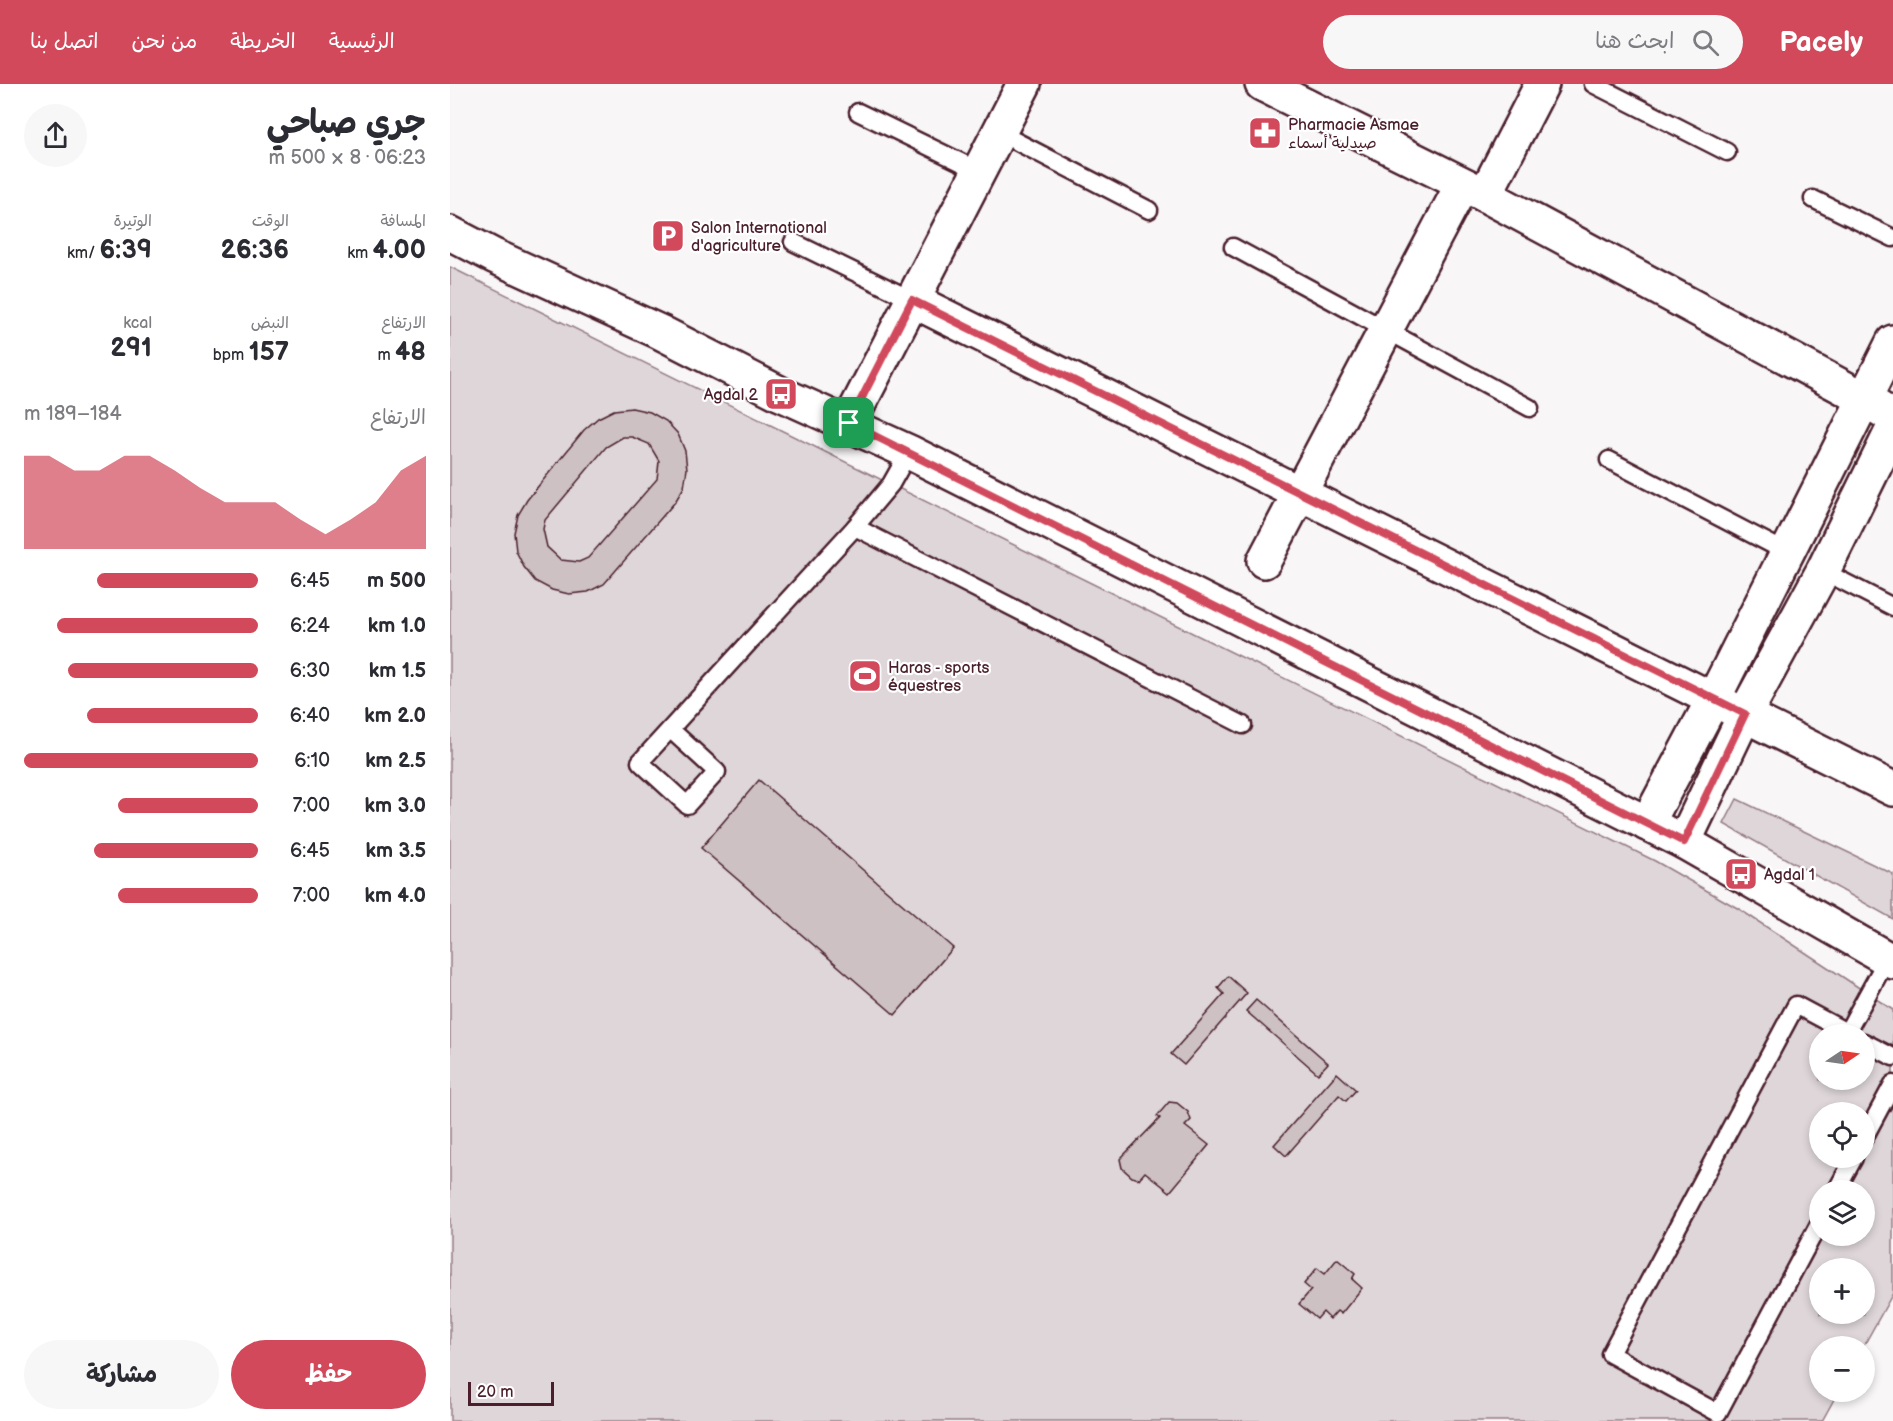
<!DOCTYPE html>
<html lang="ar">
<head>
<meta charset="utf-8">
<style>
  body { margin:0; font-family:"Balsamiq Sans","Playpen Sans Arabic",sans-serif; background:#f7f7f7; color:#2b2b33; direction:rtl; height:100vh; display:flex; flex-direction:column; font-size:22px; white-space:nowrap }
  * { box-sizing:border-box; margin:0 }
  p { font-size:20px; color:#7c7c81 }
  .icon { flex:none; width:33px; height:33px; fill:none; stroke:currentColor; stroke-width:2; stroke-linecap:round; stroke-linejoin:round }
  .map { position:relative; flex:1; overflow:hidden; direction:ltr }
  .sheet { display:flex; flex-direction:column; background:#fff; width:450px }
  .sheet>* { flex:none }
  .needle { width:39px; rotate:77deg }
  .controls { position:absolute; left:1359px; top:940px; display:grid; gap:12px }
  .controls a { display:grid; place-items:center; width:66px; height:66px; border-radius:50%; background:#fff; box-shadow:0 3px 9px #0003; font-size:30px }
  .scale { position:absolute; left:18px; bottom:15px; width:86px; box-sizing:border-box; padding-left:6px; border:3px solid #4a1f2b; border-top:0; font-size:16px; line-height:21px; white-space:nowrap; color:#4a1f2b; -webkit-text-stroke:4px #fff; paint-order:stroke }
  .pin { position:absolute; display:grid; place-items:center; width:51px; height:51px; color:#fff; margin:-26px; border-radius:12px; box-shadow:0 3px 9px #0006 }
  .round { display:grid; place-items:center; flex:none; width:63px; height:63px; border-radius:32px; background:#f7f7f7 }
  .summary { display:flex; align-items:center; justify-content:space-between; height:102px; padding:0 24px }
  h1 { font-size:33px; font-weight:700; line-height:45px }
  .stats { display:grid; grid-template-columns:repeat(3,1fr); gap:9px; height:102px; padding:6px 24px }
  .stats div { display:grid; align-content:center }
  .stats b { font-size:26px; font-weight:700 }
  .stats small { font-size:16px; font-weight:400 }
  .stats p { font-size:16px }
  .chart { height:168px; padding:12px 24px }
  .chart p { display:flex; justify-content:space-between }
  .chart svg { width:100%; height:108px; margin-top:6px; fill:#d1495b; opacity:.7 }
  .button { display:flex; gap:12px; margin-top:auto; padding:12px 24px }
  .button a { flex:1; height:69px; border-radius:36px; background:#d1495b; color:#fff; font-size:24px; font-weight:700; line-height:69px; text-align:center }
  .button a+a { background:#f7f7f7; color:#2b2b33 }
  ul { padding:0 24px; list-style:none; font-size:20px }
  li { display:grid; grid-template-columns:96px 72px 1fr; align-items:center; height:45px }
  li i { height:15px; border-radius:8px; background:#d1495b }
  header { display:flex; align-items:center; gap:36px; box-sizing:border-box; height:84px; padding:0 30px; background:#d1495b; color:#fff }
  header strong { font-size:28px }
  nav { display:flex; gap:33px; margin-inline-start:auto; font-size:21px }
  .search { width:420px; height:54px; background:#f7f7f7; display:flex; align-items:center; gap:15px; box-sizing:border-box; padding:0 21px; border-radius:33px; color:#7c7c81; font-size:22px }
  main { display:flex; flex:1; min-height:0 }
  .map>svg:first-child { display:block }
  .green { fill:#ded6d9; stroke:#947a82; stroke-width:1.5; fill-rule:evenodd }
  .building { fill:#cdc1c4; stroke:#4a1f2b; stroke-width:1.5; fill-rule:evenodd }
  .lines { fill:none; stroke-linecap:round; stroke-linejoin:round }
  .service-casing { stroke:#4a1f2b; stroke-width:21 }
  .minor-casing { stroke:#4a1f2b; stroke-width:38 }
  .secondary-casing { stroke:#4a1f2b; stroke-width:38 }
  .service { stroke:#fff; stroke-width:16 }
  .minor { stroke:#fff; stroke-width:33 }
  .secondary { stroke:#fff; stroke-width:33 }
  .route-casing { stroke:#fff; stroke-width:12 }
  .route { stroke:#d1495b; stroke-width:8 }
  .labels { text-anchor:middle; stroke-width:4.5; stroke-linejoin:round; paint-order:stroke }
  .poi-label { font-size:16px; fill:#4a1f2b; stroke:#fff; text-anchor:start }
</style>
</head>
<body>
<header>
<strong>Pacely</strong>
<div class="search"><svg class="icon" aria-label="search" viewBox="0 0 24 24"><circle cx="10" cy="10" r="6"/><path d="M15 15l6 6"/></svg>ابحث هنا</div>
<nav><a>الرئيسية</a><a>الخريطة</a><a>من نحن</a><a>اتصل بنا</a></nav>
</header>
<main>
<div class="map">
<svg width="1443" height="1337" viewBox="0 0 1443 1337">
  <rect width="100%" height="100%" fill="#f8f6f7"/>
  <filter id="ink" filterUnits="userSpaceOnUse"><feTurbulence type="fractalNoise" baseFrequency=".0167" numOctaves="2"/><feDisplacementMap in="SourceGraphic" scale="12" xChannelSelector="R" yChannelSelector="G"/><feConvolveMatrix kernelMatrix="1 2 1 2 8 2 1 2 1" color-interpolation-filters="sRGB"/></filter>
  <g filter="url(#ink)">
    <g class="green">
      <path d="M0 183 1205 777 1289 825 1443 926V1209L1413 1263H1370V1308H1388L1372 1337H0ZM1370 951H1414V996H1370ZM1370 1029H1414V1074H1370ZM1370 1107H1414V1152H1370ZM1370 1185H1414V1230H1370Z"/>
      <path d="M1287 715 1443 790V835L1274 740Z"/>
    </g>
    <g class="building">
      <path d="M182 324 200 328 216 337 228 350 235 367 237 385 234 403 225 418 154 500 138 508 119 510 102 506 85 497 74 483 66 467 64 449 68 431 77 416 134 346 148 334 164 326ZM173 353H182L199 360 209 377 207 395 138 474 129 478 111 476 97 463 93 445 95 436 156 363Z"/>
      <path d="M309 696 503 864 445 931 251 764Z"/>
      <path d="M778 892 797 909 734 981 721 970 774 910 768 904Z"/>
      <path d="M806 916 878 979 868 990 796 927Z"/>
      <path d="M887 989 906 1006 896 1017 889 1011 836 1072 824 1061Z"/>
      <path d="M719 1018 727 1019 738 1028 741 1036 735 1042 759 1061 720 1108 695 1088 689 1095 682 1093 672 1084 670 1075 710 1034 707 1032Z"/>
      <path d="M887 1175 905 1190 902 1195 912 1204 891 1230 887 1227 880 1235 873 1228 867 1235 849 1220 861 1206 854 1200 867 1184 875 1190Z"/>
    </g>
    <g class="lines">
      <defs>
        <g id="service">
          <path d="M1143 0 1277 68"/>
          <path d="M408 28 529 87"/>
          <path d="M548 48 699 126"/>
          <path d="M1363 115 1443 154"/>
          <path d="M343 158 462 216"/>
          <path d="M783 163 1080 324"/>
          <path d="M1159 376 1338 469"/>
          <path d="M405 443 441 400 459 368"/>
          <path d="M1373 487 1443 523"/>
          <path d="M220 645 267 688 237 721 190 678C261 600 333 521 405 443L793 641"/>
          <path d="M1397 948 1437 875"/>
          <path d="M1414 958 1443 973"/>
          <path d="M1414 1054 1443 1000"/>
          <path d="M1386 1107 1404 1074"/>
          <path d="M1370 1138 1268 1329 1160 1270 1346 921 1402 951"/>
        </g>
        <g id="minor">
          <path d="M812 0 1035 111 1413 314 1443 333"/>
          <path d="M1035 111 1092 0"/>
          <path d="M462 216 1443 705"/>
          <path d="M399 339 574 0"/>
          <path d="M814 477 1012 101"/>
          <path d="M1197 740 1264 614 1443 258"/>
          <path d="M1234 758 1295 630 1373 487 1443 345"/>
        </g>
        <path id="secondary" d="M0 149 44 172 210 248 331 310 459 368 1234 758 1443 878"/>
      </defs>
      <use href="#service" class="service-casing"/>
      <use href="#minor" class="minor-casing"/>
      <use href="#secondary" class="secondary-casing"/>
      <use href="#service" class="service"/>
      <use href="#minor" class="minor"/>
      <use href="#secondary" class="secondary"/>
    </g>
  </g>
  <g class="lines" filter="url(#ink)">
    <defs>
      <path id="route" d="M462 216 1295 630 1234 758 399 339Z"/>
    </defs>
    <use href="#route" class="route-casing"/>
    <use href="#route" class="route"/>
  </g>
  <defs>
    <symbol id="pharmacy-square" viewBox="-11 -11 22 22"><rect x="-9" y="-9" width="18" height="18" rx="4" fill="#d1495b" stroke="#fff"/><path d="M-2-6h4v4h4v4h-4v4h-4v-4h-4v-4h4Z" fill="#fff"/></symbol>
    <symbol id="parking-square" viewBox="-11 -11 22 22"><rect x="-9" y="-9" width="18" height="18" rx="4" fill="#d1495b" stroke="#fff"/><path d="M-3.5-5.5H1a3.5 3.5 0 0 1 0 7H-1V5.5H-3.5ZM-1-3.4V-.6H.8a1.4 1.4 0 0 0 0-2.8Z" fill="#fff"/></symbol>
    <symbol id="bus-square" viewBox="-11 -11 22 22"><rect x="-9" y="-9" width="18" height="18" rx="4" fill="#d1495b" stroke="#fff"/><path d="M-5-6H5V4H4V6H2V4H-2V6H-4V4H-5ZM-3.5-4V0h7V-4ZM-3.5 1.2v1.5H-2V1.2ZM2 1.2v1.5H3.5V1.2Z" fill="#fff"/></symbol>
    <symbol id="stadium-square" viewBox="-11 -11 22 22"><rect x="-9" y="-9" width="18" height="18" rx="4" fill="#d1495b" stroke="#fff"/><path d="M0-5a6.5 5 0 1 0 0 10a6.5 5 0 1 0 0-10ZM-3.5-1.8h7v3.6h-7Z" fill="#fff"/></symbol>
  </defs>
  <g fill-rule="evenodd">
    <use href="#pharmacy-square" x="796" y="30" width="38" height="38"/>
    <use href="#parking-square" x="199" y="133" width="38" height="38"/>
    <use href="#bus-square" x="312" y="291" width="38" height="38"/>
    <use href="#stadium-square" x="396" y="573" width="38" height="38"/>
    <use href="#bus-square" x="1272" y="771" width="38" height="38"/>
  </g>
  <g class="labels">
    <g class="poi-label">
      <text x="838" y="46">Pharmacie Asmae<tspan x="838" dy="18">صيدلية أسماء</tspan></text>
      <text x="241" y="149">Salon International<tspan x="241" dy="18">d'agriculture</tspan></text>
      <text x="308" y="316" text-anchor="end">Agdal 2</text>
      <text x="438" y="589">Haras - sports<tspan x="438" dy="18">équestres</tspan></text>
      <text x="1314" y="796">Agdal 1</text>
    </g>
  </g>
</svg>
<div class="controls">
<a><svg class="needle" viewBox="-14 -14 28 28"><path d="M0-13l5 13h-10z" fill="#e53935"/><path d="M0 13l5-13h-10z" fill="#7c7c81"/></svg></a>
<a><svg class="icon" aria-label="locate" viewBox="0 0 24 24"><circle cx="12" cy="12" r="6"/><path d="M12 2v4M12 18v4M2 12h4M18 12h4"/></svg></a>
<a><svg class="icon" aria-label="layers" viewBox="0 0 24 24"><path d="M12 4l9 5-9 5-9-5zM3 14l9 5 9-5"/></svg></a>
<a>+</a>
<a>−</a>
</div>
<div class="scale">20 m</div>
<div class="pin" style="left:399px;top:339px;background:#1e9e55"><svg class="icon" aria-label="arrive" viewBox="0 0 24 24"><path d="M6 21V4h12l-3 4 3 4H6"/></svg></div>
</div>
<section class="sheet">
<div class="summary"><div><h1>جري صباحي</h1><p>06:23 · 8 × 500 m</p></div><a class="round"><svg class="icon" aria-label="share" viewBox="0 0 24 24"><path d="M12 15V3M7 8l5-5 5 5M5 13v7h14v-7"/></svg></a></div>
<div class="stats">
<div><p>المسافة</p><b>4.00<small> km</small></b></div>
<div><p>الوقت</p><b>26:36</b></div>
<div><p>الوتيرة</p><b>6:39<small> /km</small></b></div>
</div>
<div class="stats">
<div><p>الارتفاع</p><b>48<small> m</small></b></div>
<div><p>النبض</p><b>157<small> bpm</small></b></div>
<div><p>kcal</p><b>291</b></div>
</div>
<div class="chart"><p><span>الارتفاع</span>184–189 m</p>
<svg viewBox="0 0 160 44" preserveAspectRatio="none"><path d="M0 44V6L10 6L20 12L30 12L40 6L50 6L60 12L70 19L80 25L90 25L100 25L110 32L120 38L130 32L140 25L150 12L160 6V44z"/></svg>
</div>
<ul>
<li><b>500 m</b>6:45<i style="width:69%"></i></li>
<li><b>1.0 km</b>6:24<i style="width:86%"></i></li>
<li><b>1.5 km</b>6:30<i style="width:81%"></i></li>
<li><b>2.0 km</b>6:40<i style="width:73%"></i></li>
<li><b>2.5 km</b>6:10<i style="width:100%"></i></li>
<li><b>3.0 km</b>7:00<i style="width:60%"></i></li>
<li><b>3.5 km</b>6:45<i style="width:70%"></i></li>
<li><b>4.0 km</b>7:00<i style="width:60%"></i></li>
</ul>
<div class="button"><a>حفظ</a><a>مشاركة</a></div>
</section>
</main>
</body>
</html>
